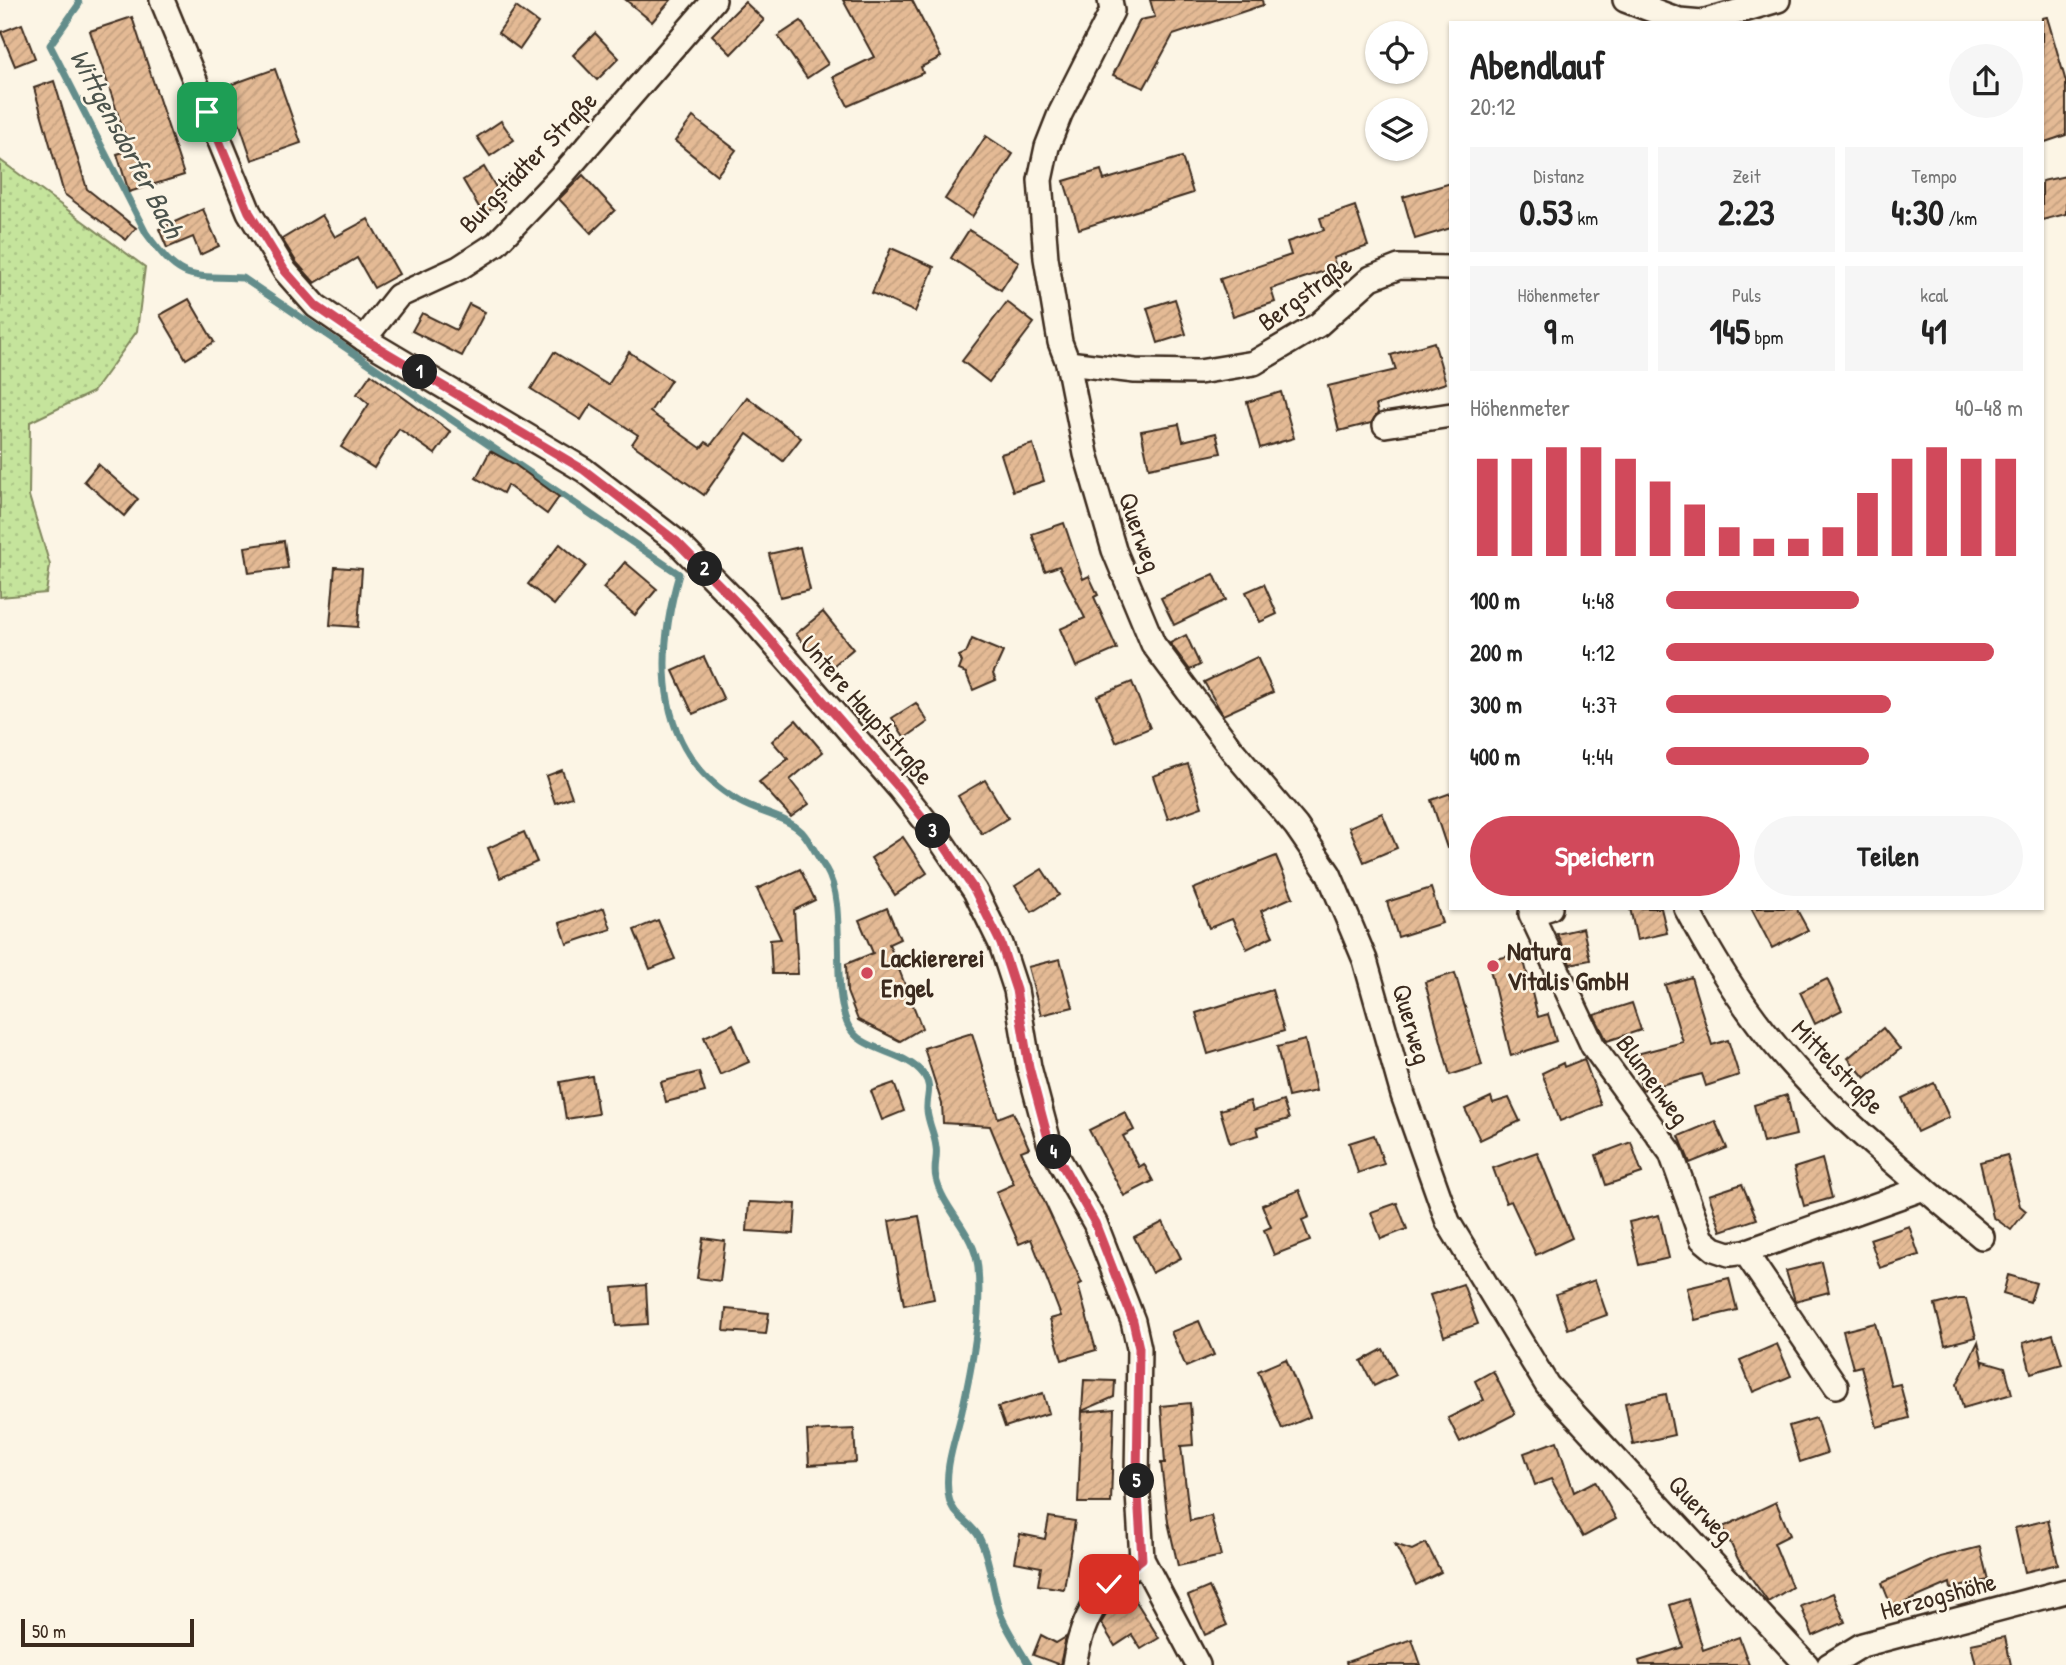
<!DOCTYPE html>
<html lang="de">
<head>
<meta charset="utf-8">
<style>
  body { margin:0; font-family:"Patrick Hand",sans-serif; background:#f6f6f6; color:#222; height:100vh; display:flex; flex-direction:column; font-size:26px; white-space:nowrap }
  * { box-sizing:border-box; margin:0 }
  p { font-size:23px; color:#767676 }
  .icon { flex:none; width:38px; height:38px; fill:none; stroke:currentColor; stroke-width:2; stroke-linecap:round; stroke-linejoin:round }
  .map { position:relative; flex:1; overflow:hidden }
  .panel { position:absolute; left:1449px; top:21px; width:595px; height:889px; display:flex; flex-direction:column; background:#fff; border-radius:0px; box-shadow:0 2px 5px #0004 }
  .panel>* { flex:none }
  .buttons { position:absolute; left:1365px; top:21px; display:grid; gap:14px }
  .buttons a { display:grid; place-items:center; width:63px; height:63px; border-radius:50%; background:#fff; box-shadow:0 2px 5px #0004; font-size:35px }
  .scale { position:absolute; left:21px; bottom:18px; width:173px; box-sizing:border-box; padding-left:7px; border:4px solid #3b2a1e; border-top:0; font-size:19px; line-height:24px; white-space:nowrap; color:#3b2a1e; -webkit-text-stroke:5px #fcf5e5; paint-order:stroke }
  .pin { position:absolute; display:grid; place-items:center; width:60px; height:60px; color:#fff; margin:-30px; border-radius:14px; box-shadow:0 4px 10px #0006 }
  .km { position:absolute; width:35px; height:35px; margin:-18px; border-radius:50%; background:#222; color:#fff; font-size:19px; line-height:35px; text-align:center }
  .round { display:grid; place-items:center; flex:none; width:74px; height:74px; border-radius:37px; background:#f6f6f6 }
  .overview { display:flex; align-items:center; justify-content:space-between; height:119px; padding:0 21px }
  h1 { font-size:38px; font-weight:700; line-height:52px }
  .metrics { display:grid; grid-template-columns:repeat(3,1fr); gap:10px; height:119px; padding:7px 21px }
  .metrics div { display:grid; align-content:center; border-radius:0px; background:#f6f6f6; text-align:center }
  .metrics b { font-size:35px; font-weight:700 }
  .metrics small { font-size:19px; font-weight:400 }
  .metrics p { font-size:19px }
  .chart { height:196px; padding:14px 21px }
  .chart p { display:flex; justify-content:space-between }
  .chart svg { width:100%; height:126px; margin-top:7px; stroke:#d1495b; stroke-width:6 }
  .button { display:flex; gap:14px; margin-top:auto; padding:14px 21px }
  .button a { flex:1; height:80px; border-radius:42px; background:#d1495b; color:#fff; font-size:28px; font-weight:700; line-height:80px; text-align:center }
  .button a+a { background:#f6f6f6; color:#222 }
  ul { padding:0 21px; list-style:none; font-size:23px }
  li { display:grid; grid-template-columns:112px 84px 1fr; align-items:center; height:52px }
  li i { height:18px; border-radius:9px; background:#d1495b }
  .map>svg:first-child { display:block }
  .grass { fill:url(#grass-dots); stroke:#80875d; stroke-width:2 }
  .lines { fill:none; stroke-linecap:round; stroke-linejoin:round }
  .stream { stroke:#638d8b; stroke-width:7 }
  .building { fill:url(#building-hatch); stroke:#3b2a1e; stroke-width:2 }
  .minor-casing { stroke:#3b2a1e; stroke-width:28 }
  .minor { stroke:#fcf5e5; stroke-width:23 }
  .route-casing { stroke:#fff; stroke-width:14 }
  .route { stroke:#d1495b; stroke-width:9 }
  .poi-dot { fill:#d1495b; stroke:#fcf5e5; stroke-width:2.5 }
  .labels { text-anchor:middle; stroke-width:5; stroke-linejoin:round; paint-order:stroke }
  .street-label { font-size:26px; fill:#3b2a1e; stroke:#fcf5e5 }
  .poi-label { font-size:26px; font-weight:bold; fill:#3b2a1e; stroke:#fcf5e5; text-anchor:start }
  .water-label { font-size:28px; font-style:italic; fill:#4c534c; stroke:#fcf5e5 }
</style>
</head>
<body>
<div class="map">
<svg width="2066" height="1665" viewBox="0 0 2066 1665">
  <defs>
    <pattern id="grass-dots" width="8" height="8" patternUnits="userSpaceOnUse" patternTransform="scale(1.75)"><rect width="8" height="8" fill="#c5e49c"/><path d="M2 2h.1M6 6h.1" fill="none" stroke="#aac486" stroke-width="1.8" stroke-linecap="round"/></pattern>
    <pattern id="building-hatch" width="6" height="6" patternUnits="userSpaceOnUse" patternTransform="scale(1.75)"><rect width="6" height="6" fill="#e4ba95"/><path d="M-1 1l2-2M0 6l6-6M5 7l2-2" fill="none" stroke="#c4a080"/></pattern>
  </defs>
  <rect width="100%" height="100%" fill="#fcf5e5"/>
  <filter id="ink" filterUnits="userSpaceOnUse"><feTurbulence type="fractalNoise" baseFrequency=".0143" numOctaves="2"/><feDisplacementMap in="SourceGraphic" scale="14" xChannelSelector="R" yChannelSelector="G"/><feConvolveMatrix kernelMatrix="1 2 1 2 8 2 1 2 1" color-interpolation-filters="sRGB"/></filter>
  <g filter="url(#ink)">
    <path class="grass" d="M0 160 145 267 137 331 93 392 30 422 29 496 50 565 46 593 0 597Z"/>
    <g class="lines">
      <path class="stream" d="M78 0 79 4 50 45 146 233C181 281 187 276 243 278L679 574C655 658 654 753 740 802 759 813 785 816 802 832 811 842 818 858 826 869 848 904 830 980 847 1023 859 1053 905 1049 924 1075 933 1088 926 1096 927 1110 928 1123 935 1135 936 1147 938 1157 933 1167 936 1178 943 1210 975 1232 978 1268 982 1315 972 1366 962 1411 956 1439 943 1468 949 1498 952 1516 971 1522 979 1537 991 1560 992 1591 1001 1615 1008 1632 1020 1649 1029 1665"/>
    </g>
    <g class="building">
      <path d="M626 0H671L652 22Z"/>
      <path d="M843 0H912L941 57 921 67 923 73 848 106 833 77 874 57Z"/>
      <path d="M1150 0H1262L1263 5 1173 35 1144 88 1113 75 1140 20 1155 17Z"/>
      <path d="M745 2 764 20 731 54 712 35Z"/>
      <path d="M516 7 538 23 520 49 498 33Z"/>
      <path d="M132 17 184 175 129 192 117 154 130 150 90 31Z"/>
      <path d="M2047 17 2066 82V135L2042 143V18Z"/>
      <path d="M801 21 828 64 807 78 778 36Z"/>
      <path d="M22 24 35 58 15 66 1 32Z"/>
      <path d="M595 33 619 58 597 80 573 55Z"/>
      <path d="M275 69 301 143 252 160 227 86Z"/>
      <path d="M54 81 87 189 136 228 126 240 64 194 34 88Z"/>
      <path d="M693 117 736 150 717 175 675 141Z"/>
      <path d="M501 121 514 140 490 156 477 137Z"/>
      <path d="M986 136 1013 154 972 217 945 199Z"/>
      <path d="M1182 157 1193 193 1079 229 1064 181 1101 170 1104 180Z"/>
      <path d="M484 167 504 201 483 214 463 180Z"/>
      <path d="M583 175 615 210 591 233 559 199Z"/>
      <path d="M2066 176V214L2042 220V181Z"/>
      <path d="M1451 183V228L1415 239 1403 197Z"/>
      <path d="M1355 206 1368 246 1333 258 1336 267 1271 289 1275 302 1233 316 1220 279 1291 255 1287 242 1324 230 1320 218Z"/>
      <path d="M203 209 219 246 200 255 193 237 167 248 159 229Z"/>
      <path d="M322 215 335 237 368 219 399 274 374 288 357 258 315 283 297 263 282 239Z"/>
      <path d="M969 230 1019 262 1001 290 951 258Z"/>
      <path d="M891 248 934 267 915 312 872 293Z"/>
      <path d="M189 299 214 342 186 359 160 315Z"/>
      <path d="M1175 299 1186 334 1158 343 1147 308Z"/>
      <path d="M1007 302 1034 323 989 382 962 361Z"/>
      <path d="M469 304 485 312 462 356 412 331 422 313 456 330Z"/>
      <path d="M1434 342 1446 383 1376 405 1378 413 1371 423 1339 431 1328 386 1396 370 1391 355Z"/>
      <path d="M554 352 608 385 629 352 671 380 650 412 701 448 706 442 711 445 747 397 801 438 783 461 747 434 704 495 632 444 638 435 591 404 581 420 531 389Z"/>
      <path d="M371 374 451 432 435 454 399 429 374 468 341 447 369 404 357 394Z"/>
      <path d="M1281 392 1294 438 1260 448 1247 402Z"/>
      <path d="M1179 424 1183 441 1216 433 1221 453 1149 468 1141 431Z"/>
      <path d="M1033 444 1044 481 1013 491 1001 454Z"/>
      <path d="M490 451 514 464 559 497 547 514 507 485 503 493 476 478Z"/>
      <path d="M98 464 138 499 124 516 84 481Z"/>
      <path d="M1064 523 1083 579 1089 576 1098 595 1094 597 1117 649 1076 667 1060 629 1085 618 1059 566 1045 571 1032 534Z"/>
      <path d="M284 541 288 568 249 573 245 547Z"/>
      <path d="M560 544 586 566 554 605 528 584Z"/>
      <path d="M800 547 810 590 780 597 769 554Z"/>
      <path d="M625 562 657 589 635 615 603 588Z"/>
      <path d="M335 567 362 569 358 627 330 625Z"/>
      <path d="M1214 574 1226 600 1174 625 1161 598Z"/>
      <path d="M1264 584 1277 614 1260 622 1246 592Z"/>
      <path d="M823 612 853 649 827 671 796 634Z"/>
      <path d="M1186 635 1200 665 1190 670 1170 643Z"/>
      <path d="M972 639 1003 652 993 674 996 680 973 690 966 673 959 670 962 662 959 656 966 653Z"/>
      <path d="M704 657 724 700 693 714 673 671Z"/>
      <path d="M1257 657 1273 692 1223 715 1204 682Z"/>
      <path d="M1132 682 1150 728 1116 742 1097 696Z"/>
      <path d="M916 703 928 722 905 738 892 718Z"/>
      <path d="M796 720 823 752 790 780 809 804 791 817 759 782 788 759 772 741Z"/>
      <path d="M1188 764 1202 807 1168 819 1153 776Z"/>
      <path d="M562 770 572 797 555 803 546 776Z"/>
      <path d="M985 780 1008 818 982 834 958 796Z"/>
      <path d="M1451 793V848H1447L1431 800Z"/>
      <path d="M1382 813 1397 848 1364 862 1349 827Z"/>
      <path d="M524 832 537 862 500 878 488 848Z"/>
      <path d="M903 837 927 873 895 895 871 858Z"/>
      <path d="M1276 856 1293 897 1261 911 1273 936 1247 949 1232 919 1209 928 1193 889Z"/>
      <path d="M800 869 815 900 794 910 798 974H772L770 940 781 939 757 889Z"/>
      <path d="M1042 869 1059 895 1032 912 1015 886Z"/>
      <path d="M1431 888 1442 923 1398 937 1387 902Z"/>
      <path d="M604 908 611 929 567 944 560 923Z"/>
      <path d="M887 908 900 939 889 944 922 1028 900 1041 858 1020 847 992 846 964 873 953 859 920Z"/>
      <path d="M1630 908H1661L1667 933 1637 940Z"/>
      <path d="M1751 908H1796L1808 930 1772 948Z"/>
      <path d="M658 920 675 959 650 969 634 930Z"/>
      <path d="M1583 928 1590 960 1570 964 1557 934Z"/>
      <path d="M1522 953 1538 1017 1548 1014 1556 1041 1511 1056 1488 961Z"/>
      <path d="M1060 959 1073 1007 1041 1015 1028 967Z"/>
      <path d="M1455 973 1482 1065 1450 1075 1425 982Z"/>
      <path d="M1691 977 1712 1045 1728 1040 1739 1075 1706 1086 1702 1074 1642 1090 1633 1055 1683 1042 1665 985Z"/>
      <path d="M1827 979 1842 1010 1815 1024 1800 992Z"/>
      <path d="M1272 990 1284 1031 1208 1054 1196 1013Z"/>
      <path d="M1632 1003 1641 1030 1607 1041 1594 1015Z"/>
      <path d="M733 1024 749 1062 720 1075 704 1037Z"/>
      <path d="M1883 1028 1900 1049 1865 1078 1848 1058Z"/>
      <path d="M972 1033 998 1118 1013 1112 1029 1148 1021 1151 1082 1283 1078 1285 1096 1350 1062 1360 1050 1319 1061 1316 1031 1239 1019 1244 996 1192 1014 1184 990 1126 943 1123 942 1104 924 1048Z"/>
      <path d="M1305 1040 1316 1091 1288 1097 1277 1047Z"/>
      <path d="M1584 1059 1601 1105 1560 1121 1542 1073 1563 1063 1564 1067Z"/>
      <path d="M699 1072 705 1092 666 1102 661 1082Z"/>
      <path d="M592 1076 598 1114 566 1119 560 1082Z"/>
      <path d="M894 1083 904 1111 882 1120 871 1091Z"/>
      <path d="M1934 1083 1949 1117 1917 1132 1902 1098Z"/>
      <path d="M1787 1095 1796 1135 1763 1143 1754 1105Z"/>
      <path d="M1491 1097 1493 1103 1509 1098 1520 1121 1480 1140 1465 1109Z"/>
      <path d="M1250 1101 1253 1111 1283 1101 1289 1119 1257 1128 1259 1135 1230 1143 1220 1110Z"/>
      <path d="M1125 1112 1134 1130 1123 1136 1139 1167 1144 1164 1153 1181 1124 1196 1089 1130Z"/>
      <path d="M1715 1121 1727 1148 1690 1163 1679 1136Z"/>
      <path d="M1374 1135 1384 1164 1358 1173 1349 1143Z"/>
      <path d="M1631 1142 1642 1173 1606 1185 1596 1155Z"/>
      <path d="M1537 1152 1572 1238 1536 1255 1511 1201 1506 1203 1493 1168Z"/>
      <path d="M2007 1155 2020 1206 2026 1211 2011 1230 1993 1217 1980 1162Z"/>
      <path d="M1822 1159 1832 1198 1804 1206 1794 1168Z"/>
      <path d="M1742 1184 1757 1219 1721 1231 1709 1195Z"/>
      <path d="M1299 1190 1309 1217 1302 1220 1310 1241 1274 1255 1264 1230 1271 1227 1262 1205Z"/>
      <path d="M749 1202 796 1204 794 1234 747 1231Z"/>
      <path d="M1397 1203 1407 1229 1381 1239 1371 1212Z"/>
      <path d="M1659 1215 1669 1258 1639 1265 1629 1222Z"/>
      <path d="M919 1216 934 1299 904 1305 889 1221Z"/>
      <path d="M1163 1222 1181 1258 1152 1273 1134 1237Z"/>
      <path d="M1909 1226 1919 1255 1880 1268 1870 1239Z"/>
      <path d="M703 1238 725 1241 720 1281 697 1278Z"/>
      <path d="M1822 1262 1829 1292 1795 1301 1786 1271Z"/>
      <path d="M2008 1275 2036 1283 2030 1302 2003 1294Z"/>
      <path d="M1729 1278 1737 1310 1695 1320 1687 1288Z"/>
      <path d="M1595 1280 1607 1315 1568 1329 1556 1294Z"/>
      <path d="M1463 1284 1478 1324 1444 1336 1430 1295Z"/>
      <path d="M646 1285 648 1324 616 1326 613 1288Z"/>
      <path d="M1959 1299H1966L1976 1337 1945 1345 1935 1305Z"/>
      <path d="M726 1309 769 1313 766 1334 724 1331Z"/>
      <path d="M1199 1321 1214 1355 1186 1367 1171 1332Z"/>
      <path d="M1875 1323 1891 1386 1900 1384 1909 1418 1877 1427 1861 1366 1853 1368 1843 1331Z"/>
      <path d="M2053 1334 2062 1364 2031 1373 2023 1343Z"/>
      <path d="M1978 1342 1983 1364 1984 1361 2005 1367 2012 1394 1963 1408 1957 1384Z"/>
      <path d="M1777 1344 1791 1376 1753 1392 1740 1360Z"/>
      <path d="M1383 1349 1396 1375 1374 1386 1361 1361Z"/>
      <path d="M1286 1359 1310 1417 1282 1429 1258 1371Z"/>
      <path d="M1493 1371 1515 1414 1460 1442 1448 1418 1484 1400 1475 1381Z"/>
      <path d="M1084 1380 1115 1381 1114 1397 1082 1411Z"/>
      <path d="M1043 1393 1049 1413 1005 1427 998 1407Z"/>
      <path d="M1666 1394 1674 1435 1633 1444 1625 1403Z"/>
      <path d="M1190 1403 1193 1445 1181 1446 1190 1521 1211 1516 1221 1556 1178 1566 1168 1522 1161 1463H1165L1161 1406Z"/>
      <path d="M1114 1409 1111 1503H1078L1082 1412Z"/>
      <path d="M1816 1418 1827 1453 1800 1462 1789 1426Z"/>
      <path d="M854 1429 856 1462 809 1465 807 1431Z"/>
      <path d="M1557 1441 1574 1492 1595 1481 1616 1519 1583 1537 1551 1479 1535 1485 1524 1453Z"/>
      <path d="M1776 1502 1790 1535 1774 1543 1792 1587 1768 1602 1738 1559 1723 1527Z"/>
      <path d="M1049 1517 1075 1521 1064 1589 1038 1585 1041 1567 1015 1562 1020 1534 1045 1539Z"/>
      <path d="M2048 1520 2058 1564 2025 1572 2015 1528Z"/>
      <path d="M1426 1543 1441 1572 1416 1585 1395 1544 1412 1550Z"/>
      <path d="M1980 1547 1988 1580 1951 1589 1950 1583 1892 1608 1882 1583 1940 1557Z"/>
      <path d="M1209 1587 1227 1625 1205 1635 1188 1596Z"/>
      <path d="M1833 1593 1845 1622 1813 1636 1801 1606Z"/>
      <path d="M1132 1595 1159 1638 1141 1649 1132 1635 1115 1646 1101 1623 1109 1610Z"/>
      <path d="M1688 1599 1703 1650 1739 1637 1749 1665H1640L1639 1661 1683 1647 1670 1605Z"/>
      <path d="M1041 1635 1056 1643 1066 1637 1060 1665 1033 1655Z"/>
      <path d="M2005 1637 2011 1665H1976L1971 1644Z"/>
      <path d="M1412 1639 1421 1665H1347L1346 1662Z"/>
    </g>
    <g class="lines">
      <defs>
        <g id="minor">
          <path d="M162 0 249 212 285 271 316 306 364 339 584 470 676 541 745 611 900 789 939 838 975 891 1001 944 1016 990 1029 1067 1049 1142 1095 1223 1133 1321 1139 1348 1137 1477 1142 1559 1198 1665"/>
          <path d="M1110 0 1112 11 1060 114 1047 147 1040 180 1046 258 1060 342 1068 363 1086 454 1114 550 1153 644 1232 750 1296 826 1329 874 1365 960 1403 1095 1448 1222 1547 1385 1807 1665"/>
          <path d="M1625 0 1679 20 1702 22 1778 0"/>
          <path d="M364 339 398 296 459 268 496 244 564 173 714 0"/>
          <path d="M1068 363 1135 371 1199 372 1254 363 1318 325 1371 278 1399 267 1451 268"/>
          <path d="M1385 425 1451 415"/>
          <path d="M1550 908 1531 914 1593 1046 1671 1153 1702 1239 1714 1249 1729 1254 1745 1252 1924 1188"/>
          <path d="M1686 908C1712 957 1741 1005 1777 1047 1836 1118 1911 1177 1982 1237"/>
          <path d="M1745 1252 1836 1386"/>
          <path d="M1074 1665C1083 1612 1100 1591 1142 1559"/>
          <path d="M1829 1665 1862 1645 2066 1591"/>
        </g>
      </defs>
      <use href="#minor" class="minor-casing"/>
      <use href="#minor" class="minor"/>
    </g>
  </g>
  <g class="lines" filter="url(#ink)">
    <defs>
      <path id="route" d="M207 112 249 212 285 271 316 306 364 339 584 470 676 541 745 611 900 789 939 838 975 891 1001 944 1016 990 1029 1067 1049 1142 1095 1223 1133 1321 1139 1348 1137 1477 1142 1559 1109 1584"/>
    </defs>
    <use href="#route" class="route-casing"/>
    <use href="#route" class="route"/>
  </g>
  <g class="poi-dot">
    <circle cx="1493" cy="966" r="7"/>
    <circle cx="867" cy="973" r="7"/>
  </g>
  <g class="labels">
    <g class="street-label">
      <text transform="translate(528 162) rotate(-46)" y="9">Burgstädter Straße</text>
      <text transform="translate(1305 293) rotate(-36)" y="9">Bergstraße</text>
      <text transform="translate(1140 532) rotate(71)" y="9">Querweg</text>
      <text transform="translate(867 710) rotate(49)" y="9">Untere Hauptstraße</text>
      <text transform="translate(1412 1024) rotate(74)" y="9">Querweg</text>
      <text transform="translate(1838 1067) rotate(46)" y="9">Mittelstraße</text>
      <text transform="translate(1653 1080) rotate(54)" y="9">Blumenweg</text>
      <text transform="translate(1701 1509) rotate(47)" y="9">Querweg</text>
      <text transform="translate(1938 1596) rotate(-15)" y="9">Herzogshöhe</text>
    </g>
    <g class="poi-label">
      <text x="1507" y="960">Natura<tspan x="1507" dy="30">Vitalis GmbH</tspan></text>
      <text x="881" y="967">Lackiererei<tspan x="881" dy="30">Engel</tspan></text>
    </g>
    <g class="water-label">
      <text transform="translate(127 143) rotate(62)" y="10">Wittgensdorfer Bach</text>
    </g>
  </g>
</svg>
<div class="buttons">
<a><svg class="icon" aria-label="locate" viewBox="0 0 24 24"><circle cx="12" cy="12" r="6"/><path d="M12 2v4M12 18v4M2 12h4M18 12h4"/></svg></a>
<a><svg class="icon" aria-label="layers" viewBox="0 0 24 24"><path d="M12 4l9 5-9 5-9-5zM3 14l9 5 9-5"/></svg></a>
</div>
<div class="scale">50 m</div>
<div class="pin" style="left:207px;top:112px;background:#1e9e55"><svg class="icon" aria-label="arrive" viewBox="0 0 24 24"><path d="M6 21V4h12l-3 4 3 4H6"/></svg></div>
<div class="pin" style="left:1109px;top:1584px;background:#d93025"><svg class="icon" aria-label="check" viewBox="0 0 24 24"><path d="M5 12l5 5 9-10"/></svg></div>
<b class="km" style="left:420px;top:372px">1</b>
<b class="km" style="left:705px;top:569px">2</b>
<b class="km" style="left:933px;top:831px">3</b>
<b class="km" style="left:1054px;top:1152px">4</b>
<b class="km" style="left:1137px;top:1481px">5</b>
<section class="panel">
<div class="overview"><div><h1>Abendlauf</h1><p>20:12</p></div><a class="round"><svg class="icon" aria-label="share" viewBox="0 0 24 24"><path d="M12 15V3M7 8l5-5 5 5M5 13v7h14v-7"/></svg></a></div>
<div class="metrics">
<div><p>Distanz</p><b>0.53<small> km</small></b></div>
<div><p>Zeit</p><b>2:23</b></div>
<div><p>Tempo</p><b>4:30<small> /km</small></b></div>
</div>
<div class="metrics">
<div><p>Höhenmeter</p><b>9<small> m</small></b></div>
<div><p>Puls</p><b>145<small> bpm</small></b></div>
<div><p>kcal</p><b>41</b></div>
</div>
<div class="chart"><p><span>Höhenmeter</span>40–48 m</p>
<svg viewBox="0 0 160 44" preserveAspectRatio="none"><path d="M5 44V10M15 44V10M25 44V6M35 44V6M45 44V10M55 44V18M65 44V26M75 44V34M85 44V38M95 44V38M105 44V34M115 44V22M125 44V10M135 44V6M145 44V10M155 44V10"/></svg>
</div>
<ul>
<li><b>100 m</b>4:48<i style="width:54%"></i></li>
<li><b>200 m</b>4:12<i style="width:92%"></i></li>
<li><b>300 m</b>4:37<i style="width:63%"></i></li>
<li><b>400 m</b>4:44<i style="width:57%"></i></li>
</ul>
<div class="button"><a>Speichern</a><a>Teilen</a></div>
</section>
</div>
</body>
</html>
